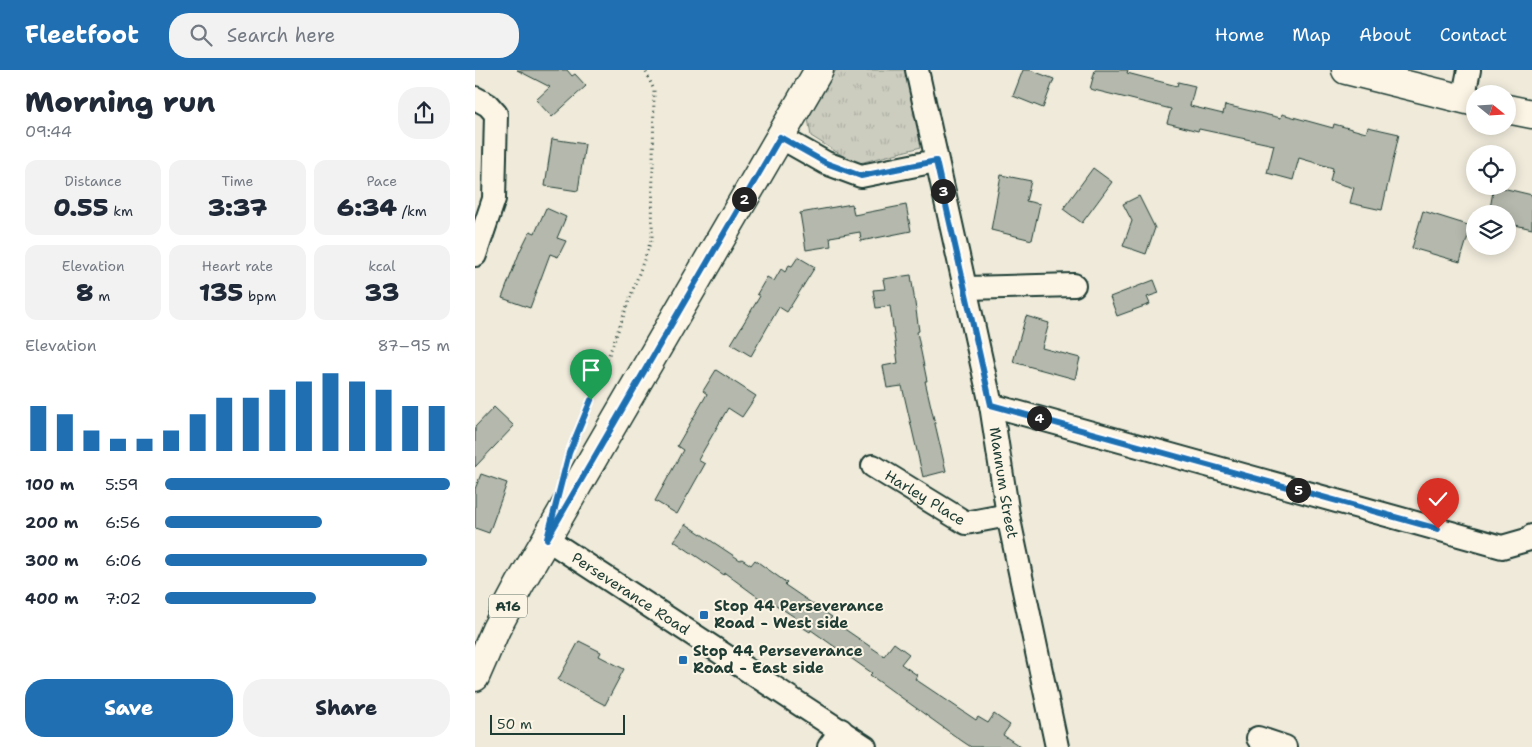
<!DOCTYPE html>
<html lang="en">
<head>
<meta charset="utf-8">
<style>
  body { margin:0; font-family:"Shantell Sans",sans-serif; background:#f2f2f3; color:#1f2937; height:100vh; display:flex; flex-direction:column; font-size:19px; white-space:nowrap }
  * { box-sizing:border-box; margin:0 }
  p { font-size:16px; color:#747a83 }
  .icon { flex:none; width:28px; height:28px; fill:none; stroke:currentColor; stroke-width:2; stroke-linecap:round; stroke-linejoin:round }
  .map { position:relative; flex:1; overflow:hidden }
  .side { display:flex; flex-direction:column; background:#fff; width:475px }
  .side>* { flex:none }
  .needle { width:32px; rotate:108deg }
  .controls { position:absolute; left:991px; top:15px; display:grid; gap:10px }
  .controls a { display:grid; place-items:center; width:50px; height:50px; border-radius:50%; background:#fff; box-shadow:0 2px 12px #0003; font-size:25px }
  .scale { position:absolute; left:15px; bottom:12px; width:135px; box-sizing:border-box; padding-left:5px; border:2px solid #1f3d34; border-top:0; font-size:14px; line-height:18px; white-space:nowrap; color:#1f3d34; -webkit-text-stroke:4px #fcf5e5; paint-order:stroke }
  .pin { position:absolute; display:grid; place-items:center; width:42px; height:42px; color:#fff; margin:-51px -21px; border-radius:50% 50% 50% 0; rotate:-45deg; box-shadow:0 0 5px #0007 }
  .pin .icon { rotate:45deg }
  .km { position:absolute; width:25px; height:25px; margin:-12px; border-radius:50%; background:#222; color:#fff; font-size:14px; line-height:25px; text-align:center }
  .round { display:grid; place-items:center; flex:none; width:52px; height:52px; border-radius:20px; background:#f2f2f3 }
  .summary { display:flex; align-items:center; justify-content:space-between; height:85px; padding:0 25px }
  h1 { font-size:28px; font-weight:800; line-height:38px }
  .figures { display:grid; grid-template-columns:repeat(3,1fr); gap:8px; height:85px; padding:5px 25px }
  .figures div { display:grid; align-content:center; border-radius:12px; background:#f2f2f3; text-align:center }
  .figures b { font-size:25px; font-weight:800 }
  .figures small { font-size:14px; font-weight:400 }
  .figures p { font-size:14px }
  .chart { height:140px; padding:10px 25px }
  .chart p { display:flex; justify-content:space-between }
  .chart svg { width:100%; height:90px; margin-top:5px; stroke:#1f6fb2; stroke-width:6 }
  .primary-button { display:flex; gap:10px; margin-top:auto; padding:10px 25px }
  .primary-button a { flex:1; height:58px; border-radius:20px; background:#1f6fb2; color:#fff; font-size:20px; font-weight:800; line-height:58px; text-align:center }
  .primary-button a+a { background:#f2f2f3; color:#1f2937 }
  ul { padding:0 25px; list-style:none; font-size:16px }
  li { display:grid; grid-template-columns:80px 60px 1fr; align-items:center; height:38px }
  li i { height:12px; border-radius:6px; background:#1f6fb2 }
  header { display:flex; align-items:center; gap:30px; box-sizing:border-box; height:70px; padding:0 25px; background:#1f6fb2; color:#fff }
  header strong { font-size:24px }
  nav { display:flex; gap:28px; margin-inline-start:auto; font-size:18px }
  .search { width:350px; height:45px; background:#f2f2f3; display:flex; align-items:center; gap:12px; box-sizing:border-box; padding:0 18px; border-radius:20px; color:#747a83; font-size:19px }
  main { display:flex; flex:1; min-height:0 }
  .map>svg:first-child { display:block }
  .grass { fill:url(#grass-tufts); stroke:#76857a }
  .building { fill:#b5b9ad; stroke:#1f3d34 }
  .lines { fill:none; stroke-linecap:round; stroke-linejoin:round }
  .minor-casing { stroke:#1f3d34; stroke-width:26 }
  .major-casing { stroke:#1f3d34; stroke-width:31 }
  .path { stroke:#1f3d34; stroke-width:3; stroke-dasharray:1 4; stroke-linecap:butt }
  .minor { stroke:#fcf5e5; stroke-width:22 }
  .major { stroke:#fcf5e5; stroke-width:28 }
  .route-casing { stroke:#fff; stroke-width:10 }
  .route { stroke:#1f6fb2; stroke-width:6 }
  .poi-dot { fill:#1f6fb2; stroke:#fcf5e5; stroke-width:2 }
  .labels { text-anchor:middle; stroke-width:4; stroke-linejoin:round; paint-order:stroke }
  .shield { fill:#fcf5e5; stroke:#617469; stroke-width:1 }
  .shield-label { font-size:14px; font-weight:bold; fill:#1f3d34 }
  .street-label { font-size:15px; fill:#1f3d34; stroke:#fcf5e5 }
  .poi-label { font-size:15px; font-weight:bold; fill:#1f3d34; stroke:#fcf5e5; text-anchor:start }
</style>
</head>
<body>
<header>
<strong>Fleetfoot</strong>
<div class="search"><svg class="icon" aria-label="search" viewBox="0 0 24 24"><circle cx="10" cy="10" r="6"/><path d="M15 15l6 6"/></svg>Search here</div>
<nav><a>Home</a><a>Map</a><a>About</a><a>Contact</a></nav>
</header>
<main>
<section class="side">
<div class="summary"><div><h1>Morning run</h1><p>09:44</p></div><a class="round"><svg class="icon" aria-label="share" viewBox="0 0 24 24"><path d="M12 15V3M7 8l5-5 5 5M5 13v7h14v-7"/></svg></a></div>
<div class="figures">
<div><p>Distance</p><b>0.55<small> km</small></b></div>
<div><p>Time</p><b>3:37</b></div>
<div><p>Pace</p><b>6:34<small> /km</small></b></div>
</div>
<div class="figures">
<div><p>Elevation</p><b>8<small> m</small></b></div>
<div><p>Heart rate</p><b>135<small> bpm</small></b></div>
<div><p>kcal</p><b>33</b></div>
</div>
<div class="chart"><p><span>Elevation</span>87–95 m</p>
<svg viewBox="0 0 160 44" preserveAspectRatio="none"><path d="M5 44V22M15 44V26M25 44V34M35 44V38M45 44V38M55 44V34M65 44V26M75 44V18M85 44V18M95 44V14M105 44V10M115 44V6M125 44V10M135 44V14M145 44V22M155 44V22"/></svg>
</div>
<ul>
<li><b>100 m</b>5:59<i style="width:100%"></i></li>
<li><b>200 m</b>6:56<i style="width:55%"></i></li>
<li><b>300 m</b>6:06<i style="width:92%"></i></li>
<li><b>400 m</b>7:02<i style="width:53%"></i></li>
</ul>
<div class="primary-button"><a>Save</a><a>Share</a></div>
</section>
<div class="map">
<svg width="1057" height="677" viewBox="0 0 1057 677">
  <defs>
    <pattern id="grass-tufts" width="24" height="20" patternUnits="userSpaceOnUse" patternTransform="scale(1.25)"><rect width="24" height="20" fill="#cccdbf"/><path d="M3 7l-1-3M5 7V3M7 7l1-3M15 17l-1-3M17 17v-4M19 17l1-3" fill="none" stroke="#afb1a5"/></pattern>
  </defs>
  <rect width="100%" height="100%" fill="#efeada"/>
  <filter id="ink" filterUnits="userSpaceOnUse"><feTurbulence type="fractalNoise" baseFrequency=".02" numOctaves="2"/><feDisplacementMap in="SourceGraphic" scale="10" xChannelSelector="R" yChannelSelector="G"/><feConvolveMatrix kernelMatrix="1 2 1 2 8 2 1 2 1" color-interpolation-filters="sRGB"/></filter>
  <g filter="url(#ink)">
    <path class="grass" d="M361 0H434L450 76 381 94 336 66 333 48Z"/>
    <g class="building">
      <path d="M42 0H92L97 6 100 4 111 16 77 47 61 30 75 17Z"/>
      <path d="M548 0H555L579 9 568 38 538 26Z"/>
      <path d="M620 0H653L652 3 702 16 703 12 720 16 715 36 748 44 750 35 806 48 807 44 858 58 859 54 891 63 893 57 924 64 907 140 875 133 879 118 855 111 858 98 824 88 818 110 792 103 799 75 724 59 723 61 692 53 696 39 615 19Z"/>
      <path d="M77 69 110 74 103 121 70 116Z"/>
      <path d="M618 98 637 112 607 153 588 139Z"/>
      <path d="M526 105 556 111 551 131 565 134 557 170 516 160Z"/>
      <path d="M1019 116 1057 125V159L1032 153V144H1014Z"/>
      <path d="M664 126 680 158 671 184 648 176 657 151 648 134Z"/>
      <path d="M377 134 379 145 431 135 436 161 386 171 385 162 355 167 356 176 331 180 325 143Z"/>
      <path d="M71 138 91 147 82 168 91 171 83 187 75 184 55 238 27 228 45 181 55 161 60 163Z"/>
      <path d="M948 141 996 156 985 192 937 178Z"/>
      <path d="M323 187 340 197 312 242 304 237 276 286 256 274 285 226 282 224 292 207 299 211 306 199 310 202 314 195 317 196Z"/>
      <path d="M436 205 444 261 442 262 452 311H450L471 401 448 407 427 316 412 318 408 296 423 293 415 236 401 238 398 220 410 219 408 209Z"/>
      <path d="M679 210 684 223 672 227 675 234 642 246 635 227Z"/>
      <path d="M551 246 574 253 567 278 605 288 600 309 538 292Z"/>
      <path d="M241 300 281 326 267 347 253 338 223 390 230 394 202 444 180 431 208 380 202 376 232 324 228 321Z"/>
      <path d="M19 337 39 356 0 397V357Z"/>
      <path d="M6 404 32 413 14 463 0 458V419Z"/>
      <path d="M211 454 265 490 267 489 276 495 280 490 312 513 310 515 357 547 355 549 409 586 419 573 434 584 426 594 442 605 440 609 501 650 503 647 513 653 519 644 535 655 528 665 546 677H496L487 671 395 605 397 603 336 560 335 562 319 552 321 548 298 533 295 536 250 503 249 505 199 471Z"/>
      <path d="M104 571 126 582 124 586 149 599 130 635 83 610Z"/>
    </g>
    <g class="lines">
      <defs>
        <g id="minor">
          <path id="s1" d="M442 0 516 335 533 445 582 677"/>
          <path d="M0 28 13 35 21 44 19 129 0 185"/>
          <path d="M988 30 994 0"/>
          <path d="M305 67 351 93 386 106 461 91"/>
          <path d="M491 218 599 215"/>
          <path d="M516 335 1027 477 1055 469 1057 466"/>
          <path id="s2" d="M398 396 491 453 533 445"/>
          <path id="s3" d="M72 469 390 677"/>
          <path d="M783 668 810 677"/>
          <path d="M354 677 366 660"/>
        </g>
        <g id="major">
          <path d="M871 0 1000 32"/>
          <path d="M1032 39 1057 44"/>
          <path d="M0 607 21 559 45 514 344 0"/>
        </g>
      </defs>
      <use href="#minor" class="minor-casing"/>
      <use href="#major" class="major-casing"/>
      <path class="path" d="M97 377 137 277 177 168 179 20 170 0"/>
      <use href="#minor" class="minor"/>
      <use href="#major" class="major"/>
    </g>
  </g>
  <g class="lines" filter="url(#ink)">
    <defs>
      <path id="route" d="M116 330 94 383 72 469 305 67 351 93 386 106 461 91 516 335 963 459"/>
    </defs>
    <use href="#route" class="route-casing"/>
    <use href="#route" class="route"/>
  </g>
  <g class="poi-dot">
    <rect x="224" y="540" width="10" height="10" rx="2.5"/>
    <rect x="203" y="585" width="10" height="10" rx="2.5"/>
  </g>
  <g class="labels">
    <rect class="shield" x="14" y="524.5" width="38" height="23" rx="4"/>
    <g class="shield-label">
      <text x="33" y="541">A16</text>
    </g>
    <g class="street-label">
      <text dy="5" stroke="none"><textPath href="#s1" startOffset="422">Mannum Street</textPath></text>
      <text dy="5" stroke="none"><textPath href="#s2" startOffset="61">Harley Place</textPath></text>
      <text dy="5" stroke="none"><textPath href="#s3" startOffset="100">Perseverance Road</textPath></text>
    </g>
    <g class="poi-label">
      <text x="239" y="541">Stop 44 Perseverance<tspan x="239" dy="17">Road - West side</tspan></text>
      <text x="218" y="586">Stop 44 Perseverance<tspan x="218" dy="17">Road - East side</tspan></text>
    </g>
  </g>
</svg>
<div class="controls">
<a><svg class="needle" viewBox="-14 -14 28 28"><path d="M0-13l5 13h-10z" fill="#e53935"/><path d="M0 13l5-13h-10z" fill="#747a83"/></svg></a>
<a><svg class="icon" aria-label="locate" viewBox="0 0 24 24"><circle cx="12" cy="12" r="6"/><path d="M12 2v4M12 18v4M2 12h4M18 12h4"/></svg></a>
<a><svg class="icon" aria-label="layers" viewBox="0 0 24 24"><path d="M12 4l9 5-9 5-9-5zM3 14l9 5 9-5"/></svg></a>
</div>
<div class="scale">50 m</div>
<div class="pin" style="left:116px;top:330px;background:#1e9e55"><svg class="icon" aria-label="arrive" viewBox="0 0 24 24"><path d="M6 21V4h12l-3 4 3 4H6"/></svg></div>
<div class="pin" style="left:963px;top:459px;background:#d93025"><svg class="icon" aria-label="check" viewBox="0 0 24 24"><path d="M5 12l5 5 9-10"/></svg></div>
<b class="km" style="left:269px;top:129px">2</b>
<b class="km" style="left:468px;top:121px">3</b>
<b class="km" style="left:564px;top:348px">4</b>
<b class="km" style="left:823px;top:420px">5</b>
</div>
</main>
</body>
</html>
